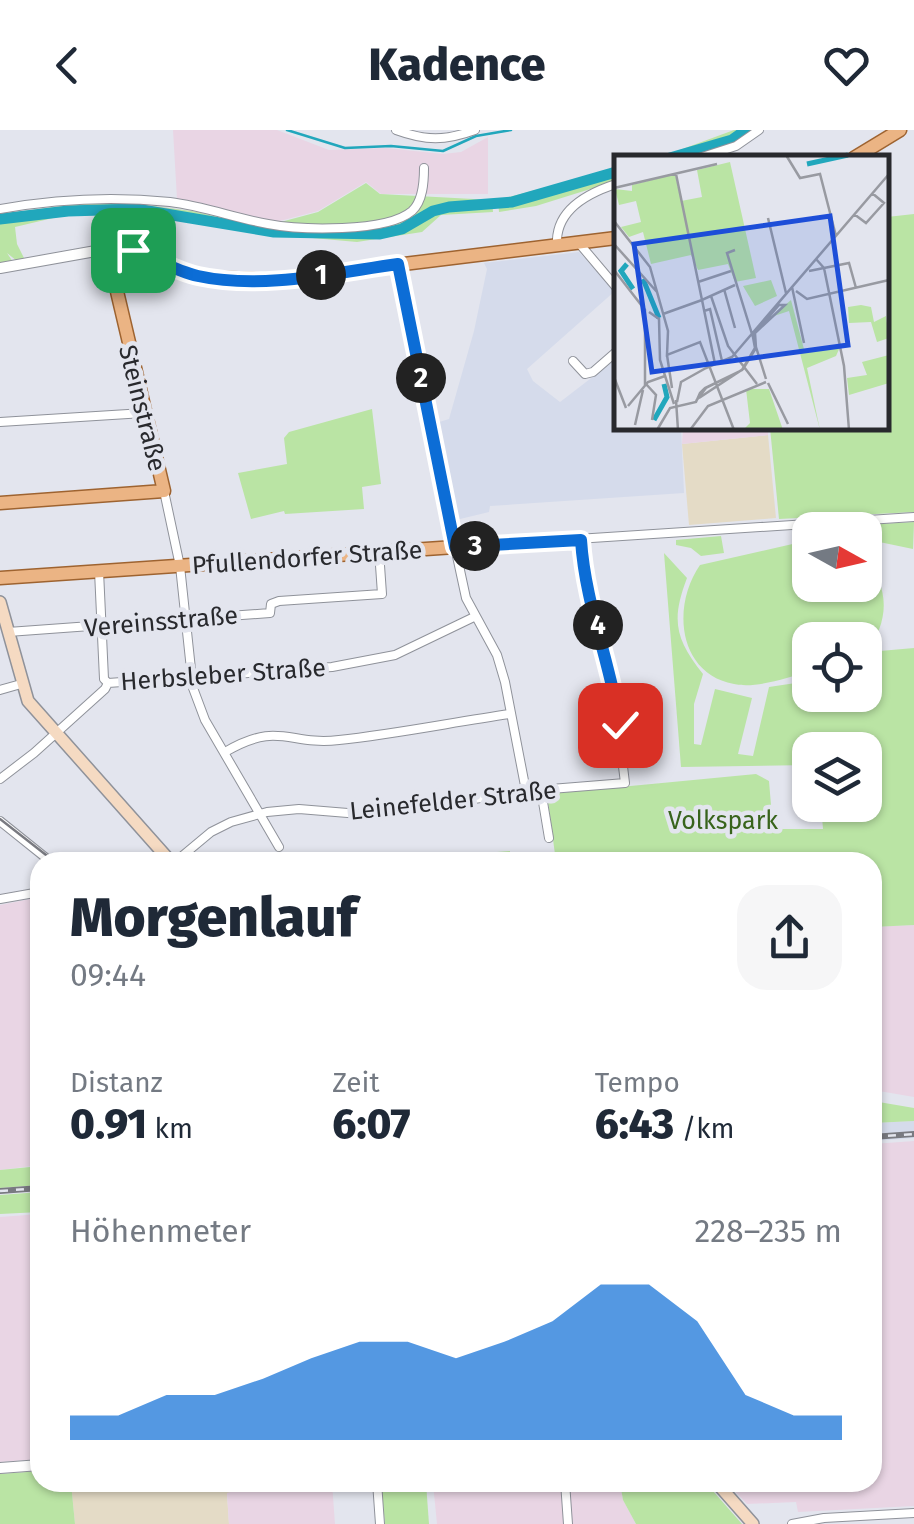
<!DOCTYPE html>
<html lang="de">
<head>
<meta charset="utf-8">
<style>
  body { margin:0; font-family:"Fira Sans",sans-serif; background:#f6f6f7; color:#1f2937; height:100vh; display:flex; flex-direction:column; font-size:38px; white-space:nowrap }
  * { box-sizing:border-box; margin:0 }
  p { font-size:32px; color:#747a83 }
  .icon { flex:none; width:55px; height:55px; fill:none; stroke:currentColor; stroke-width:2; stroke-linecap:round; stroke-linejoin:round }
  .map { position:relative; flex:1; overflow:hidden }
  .drawer { position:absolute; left:30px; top:722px; width:852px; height:640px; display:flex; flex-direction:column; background:#fff; border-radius:30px; box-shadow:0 2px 8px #0004 }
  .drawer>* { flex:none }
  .needle { width:65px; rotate:98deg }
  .buttons { position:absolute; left:792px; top:382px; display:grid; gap:20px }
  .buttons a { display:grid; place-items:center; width:90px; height:90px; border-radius:20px; background:#fff; box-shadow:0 2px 8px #0004; font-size:50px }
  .pin { position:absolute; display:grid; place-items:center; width:85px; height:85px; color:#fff; margin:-42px; border-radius:20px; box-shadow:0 5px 15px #0006 }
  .km { position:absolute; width:50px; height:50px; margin:-25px; border-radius:50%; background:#222; color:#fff; font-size:28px; line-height:50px; text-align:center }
  .round { display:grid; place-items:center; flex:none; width:105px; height:105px; border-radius:30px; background:#f6f6f7 }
  .head { display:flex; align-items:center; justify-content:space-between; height:170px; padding:0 40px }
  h1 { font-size:55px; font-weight:800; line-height:75px }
  .metrics { display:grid; grid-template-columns:repeat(3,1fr); gap:15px; height:170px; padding:10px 40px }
  .metrics div { display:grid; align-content:center }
  .metrics b { font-size:42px; font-weight:800 }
  .metrics small { font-size:28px; font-weight:400 }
  .metrics p { font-size:28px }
  .chart { height:280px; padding:20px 40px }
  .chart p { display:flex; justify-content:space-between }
  .chart svg { width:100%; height:180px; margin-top:10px; fill:#0c6dd6; opacity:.7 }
  header { display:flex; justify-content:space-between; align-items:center; height:130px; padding:0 40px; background:#fff; font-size:45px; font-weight:800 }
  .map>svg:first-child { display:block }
  .commercial { fill:#e4dbc6 }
  .industrial { fill:#e9d5e4 }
  .built { fill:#d5dbeb }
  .green { fill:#bae4a4 }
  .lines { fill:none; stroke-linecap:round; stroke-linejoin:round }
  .stream { stroke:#21a7bc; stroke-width:2.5 }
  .river { stroke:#21a7bc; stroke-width:11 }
  .minor-casing { stroke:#8f929a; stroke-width:10 }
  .tertiary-casing { stroke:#8f929a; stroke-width:12 }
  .secondary-casing { stroke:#8f929a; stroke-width:14 }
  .primary-casing { stroke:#9e6330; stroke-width:15 }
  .minor { stroke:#fff; stroke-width:8 }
  .tertiary { stroke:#fff; stroke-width:10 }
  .secondary { stroke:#f5dac2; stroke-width:11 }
  .primary { stroke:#ebb484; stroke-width:12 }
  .tram { stroke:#797a81; stroke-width:2.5 }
  .rail-casing { stroke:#797a81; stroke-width:6 }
  .rail { stroke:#e3e5ee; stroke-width:2.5; stroke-dasharray:8; stroke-linecap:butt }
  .route-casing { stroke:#fff; stroke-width:20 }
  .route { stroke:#0c6dd6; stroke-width:12 }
  .labels { text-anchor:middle; stroke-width:9; stroke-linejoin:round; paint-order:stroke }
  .street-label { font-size:25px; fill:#28292d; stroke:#e3e5ee }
  .park-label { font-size:25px; fill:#38641c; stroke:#e3e5ee }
  .inset-river { fill:none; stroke:#21a7bc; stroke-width:5 }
  .inset-road { fill:none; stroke:#989aa1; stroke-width:2.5 }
  .view { fill:#1d4ed8; fill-opacity:0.15; stroke:#1d4ed8; stroke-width:5 }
  .inset-edge { fill:none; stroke:#28292d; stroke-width:5 }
</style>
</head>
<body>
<header><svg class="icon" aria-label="back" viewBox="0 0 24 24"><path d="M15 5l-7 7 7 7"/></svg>Kadence<svg class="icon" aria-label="heart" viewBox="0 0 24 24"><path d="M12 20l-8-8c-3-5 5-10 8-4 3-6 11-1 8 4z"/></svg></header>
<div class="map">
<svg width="914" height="1394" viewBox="0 0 914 1394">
  <rect width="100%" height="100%" fill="#e3e5ee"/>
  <g class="commercial">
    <path d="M768 305 776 388 689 395 682 314Z"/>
    <path d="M71 1353H230V1363L227 1364 229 1394H75Z"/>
  </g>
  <g class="industrial">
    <path d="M173 0H277L329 20 386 18 443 24 461 22 488 7V64H381L366 52 318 81 276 92 177 69Z"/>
    <path d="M683 298H768V305L682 314Z"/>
    <path d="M40 767V1035L0 1040V775Z"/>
    <path d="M914 795V967L873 960 872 797Z"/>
    <path d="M914 1011V1376L798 1382 796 1372 747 1374 727 1353 872 1352 873 1014Z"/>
    <path d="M40 1084V1329L0 1332V1087Z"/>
    <path d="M230 1353H332L335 1394H229L227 1363 230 1362Z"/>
    <path d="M433 1353H620L623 1370 636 1394H437Z"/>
  </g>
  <g class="built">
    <path d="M579 122 615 161 527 239 533 251 560 272 616 229V298H681L684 363 490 376 489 382 456 390 436 293 449 289 474 201 487 139 484 133Z"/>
    <path d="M914 991V1008L873 1011V993Z"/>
  </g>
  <g class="green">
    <path d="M734 0H755C721 21 697 27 658 28Z"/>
    <path d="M616 39V51L536 76 499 82 498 70Z"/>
    <path d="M366 53 380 64 492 70 493 82 441 85 422 102 357 112 279 105 136 82 70 84 15 97 17 114 24 128 17 131 7 123 13 132 0 134V84L85 73 120 72 192 81 262 97 318 82Z"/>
    <path d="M914 84V382L779 389 770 298H886L887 87Z"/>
    <path d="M372 279 381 354 362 357 364 379 285 384 284 381 251 389 238 343 287 334 284 308 289 302Z"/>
    <path d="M914 392 913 419 865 409V400H828V397Z"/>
    <path d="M721 406 724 423 701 426 691 418 676 415V410Z"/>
    <path d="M810 410V455H865V428C890 458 890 492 865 523V510H810V542C787 547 757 559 734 554 677 543 672 475 700 435Z"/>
    <path d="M664 423 687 448C671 490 675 509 703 544L694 574V614L701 615 715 559 752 568 738 624 753 626 769 557 809 551 811 565H865L867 529 880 521 914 518V795L873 797 872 732H556L547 664 756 644 769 651 773 699H823L821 675H865V620H810V635L681 637Z"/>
    <path d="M510 721 511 732H455L471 724Z"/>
    <path d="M873 971 914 978V991L873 993Z"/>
    <path d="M40 1036V1055L0 1058V1040Z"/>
    <path d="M40 1062V1082L0 1084V1065Z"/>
    <path d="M40 1341V1352L71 1353 75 1394H0V1344Z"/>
    <path d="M381 1353H426L429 1394H385Z"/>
    <path d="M620 1353H706L742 1394H636L623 1370Z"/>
  </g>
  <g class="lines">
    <path class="stream" d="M287 0 345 18 391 16 443 21 476 6 511 0"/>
    <g class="river">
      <path d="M670 28 732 10 746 0"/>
      <path d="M0 89 68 81 136 79 274 102 380 104 402 99 433 81 449 77 512 72 616 42"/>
    </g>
    <defs>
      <g id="minor">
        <path d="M396 0C426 11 445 11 475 0"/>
        <path d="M699 28 736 16 759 0"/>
        <path d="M0 79C56 69 113 66 170 72 203 76 235 88 268 94 300 100 386 103 412 81 423 71 424 52 424 38"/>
        <path d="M578 112 616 157"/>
        <path d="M557 115C555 80 588 63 616 54"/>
        <path d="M573 231 585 244 593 242 616 222"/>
        <path d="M0 292 144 283"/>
        <path d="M164 361 180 436 193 558 205 590 279 717"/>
        <path d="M99 441 104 549 108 553"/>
        <path d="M8 502 270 483 271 474 279 471 382 464 379 421"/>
        <path d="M0 560 21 554"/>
        <path d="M225 622C280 590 288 616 339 610 396 604 454 592 510 584"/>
        <path d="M0 649 34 623 105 559 108 553 332 537 395 525 474 487"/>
        <path d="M541 660 549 708"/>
        <path d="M526 661 505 552 497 525 466 468 455 417 914 387"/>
        <path d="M0 691 51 732"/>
        <path d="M175 732 211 702 231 692 267 682 299 679 372 685 526 661 625 653 612 546 587 463 581 410"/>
        <path d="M0 769 40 762"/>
        <path d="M377 1352 380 1394"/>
        <path d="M565 1352 568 1394"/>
        <path d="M792 1394 824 1388 914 1383"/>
      </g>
      <g id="tertiary">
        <path d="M0 138 107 119"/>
        <path d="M0 1338 40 1335"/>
      </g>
      <g id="secondary">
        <path d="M0 472 28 571 171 732"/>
        <path d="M716 1352 753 1394"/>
      </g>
      <g id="primary">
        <path d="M854 28 900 0"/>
        <path d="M0 373 164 361 107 119 133 120 202 147 273 150 616 108"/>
        <path d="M0 448 455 417 398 134"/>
      </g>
    </defs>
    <use href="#minor" class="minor-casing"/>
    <use href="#tertiary" class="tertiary-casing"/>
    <use href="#secondary" class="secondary-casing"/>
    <use href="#primary" class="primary-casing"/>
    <use href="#minor" class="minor"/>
    <use href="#tertiary" class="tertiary"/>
    <use href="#secondary" class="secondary"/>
    <use href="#primary" class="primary"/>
    <path class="tram" d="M0 689 55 732"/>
    <defs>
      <g id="rail">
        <path d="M872 1007 914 1004"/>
        <path d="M0 1061 40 1058"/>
      </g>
    </defs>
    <use href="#rail" class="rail-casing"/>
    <use href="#rail" class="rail"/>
  </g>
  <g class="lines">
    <defs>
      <path id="route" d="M133 120C155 128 175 141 198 146 262 160 333 143 398 134L455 417 581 410C585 473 610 532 620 595"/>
    </defs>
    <use href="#route" class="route-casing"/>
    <use href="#route" class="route"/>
  </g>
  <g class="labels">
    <g class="street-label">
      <text transform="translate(143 278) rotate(76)" y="9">Steinstraße</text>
      <text transform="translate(307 427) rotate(-4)" y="9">Pfullendorfer Straße</text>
      <text transform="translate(161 491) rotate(-5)" y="9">Vereinsstraße</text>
      <text transform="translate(223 544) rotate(-4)" y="9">Herbsleber Straße</text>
      <text transform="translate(453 670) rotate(-6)" y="9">Leinefelder Straße</text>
    </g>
    <g class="park-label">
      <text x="723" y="699">Volkspark</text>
    </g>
  </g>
  <g transform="translate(614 25)">
    <rect width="275" height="275" fill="#e3e5ee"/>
    <path d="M116 7 142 123 121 127 114 109 84 115 77 100 37 109 29 77 15 82 7 72 27 67 22 46 5 50 1 34 18 36V30L61 19 67 46 88 42 83 15ZM157 125 163 141 141 151 129 131ZM177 145 191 198 226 192 222 201 193 213 206 275 175 156 157 162ZM247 150 257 152 260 167 272 161 275 183 263 187 257 167 235 168 234 152ZM275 200V228L235 240 233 223 253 220 248 207ZM132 234H155L169 275H129L136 268Z" fill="#bae4a4"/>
    <path class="inset-river" d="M193 9 234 0M13 109 7 116 19 134M29 124 45 163M40 265 53 242 50 229"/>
    <path class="inset-road" d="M172 0 186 23 206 19 222 81M62 19 88 145 121 130M0 33 103 9M240 59 252 68 270 48 258 38M154 63 172 138M0 66 36 112 54 176 53 200 86 187 120 275M0 89 43 137M202 104 210 113 230 211 235 275M0 115 31 155V230M195 116 235 108 242 133M84 127 117 116M178 132 190 188M110 134 121 173M182 136 193 144 275 125M97 141 114 191 143 229M90 156 96 154 108 206M35 157 45 164 46 205 60 249M49 159 88 145 101 209M142 192 152 224M53 200 58 233M92 213 118 202 275 19M0 222 12 253M154 228 174 269M32 229 42 240 38 265M62 245 64 275M82 246 92 233 128 215 142 192 113 98 121 95M63 247 67 227 92 213M14 251 34 227 51 221M21 270 29 235M43 275 56 253 82 247 86 238 91 233 128 215 141 193 139 182 140 179 165 150H171L141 178 142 193 129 214 85 243M76 275 94 251 152 227"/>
    <path class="view" d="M216 61 234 190 38 217 20 89Z"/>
    <rect width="275" height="275" class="inset-edge"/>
  </g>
</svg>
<div class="buttons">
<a><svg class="needle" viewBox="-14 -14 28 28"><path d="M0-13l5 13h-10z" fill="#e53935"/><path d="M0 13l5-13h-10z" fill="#747a83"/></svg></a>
<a><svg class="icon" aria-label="locate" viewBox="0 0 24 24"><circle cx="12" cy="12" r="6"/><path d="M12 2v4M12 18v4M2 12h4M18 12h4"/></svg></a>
<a><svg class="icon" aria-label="layers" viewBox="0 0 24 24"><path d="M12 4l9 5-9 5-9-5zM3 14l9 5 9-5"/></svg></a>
</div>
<div class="pin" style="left:133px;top:120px;background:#1e9e55"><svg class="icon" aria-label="arrive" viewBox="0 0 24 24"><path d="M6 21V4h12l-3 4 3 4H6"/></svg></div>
<div class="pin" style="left:620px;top:595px;background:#d93025"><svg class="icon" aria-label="check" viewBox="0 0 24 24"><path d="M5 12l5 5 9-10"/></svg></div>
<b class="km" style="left:321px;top:145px">1</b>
<b class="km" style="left:421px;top:248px">2</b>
<b class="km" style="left:475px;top:416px">3</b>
<b class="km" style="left:598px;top:495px">4</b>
<section class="drawer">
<div class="head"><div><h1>Morgenlauf</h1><p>09:44</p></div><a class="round"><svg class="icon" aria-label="share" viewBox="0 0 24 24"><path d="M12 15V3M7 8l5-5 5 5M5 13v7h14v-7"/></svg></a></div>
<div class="metrics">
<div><p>Distanz</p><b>0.91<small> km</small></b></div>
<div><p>Zeit</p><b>6:07</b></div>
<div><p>Tempo</p><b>6:43<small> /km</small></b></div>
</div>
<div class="chart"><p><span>Höhenmeter</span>228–235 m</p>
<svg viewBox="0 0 160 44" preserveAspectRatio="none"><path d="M0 44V38L10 38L20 33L30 33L40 29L50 24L60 20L70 20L80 24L90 20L100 15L110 6L120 6L130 15L140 33L150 38L160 38V44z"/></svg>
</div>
</section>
</div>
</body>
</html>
